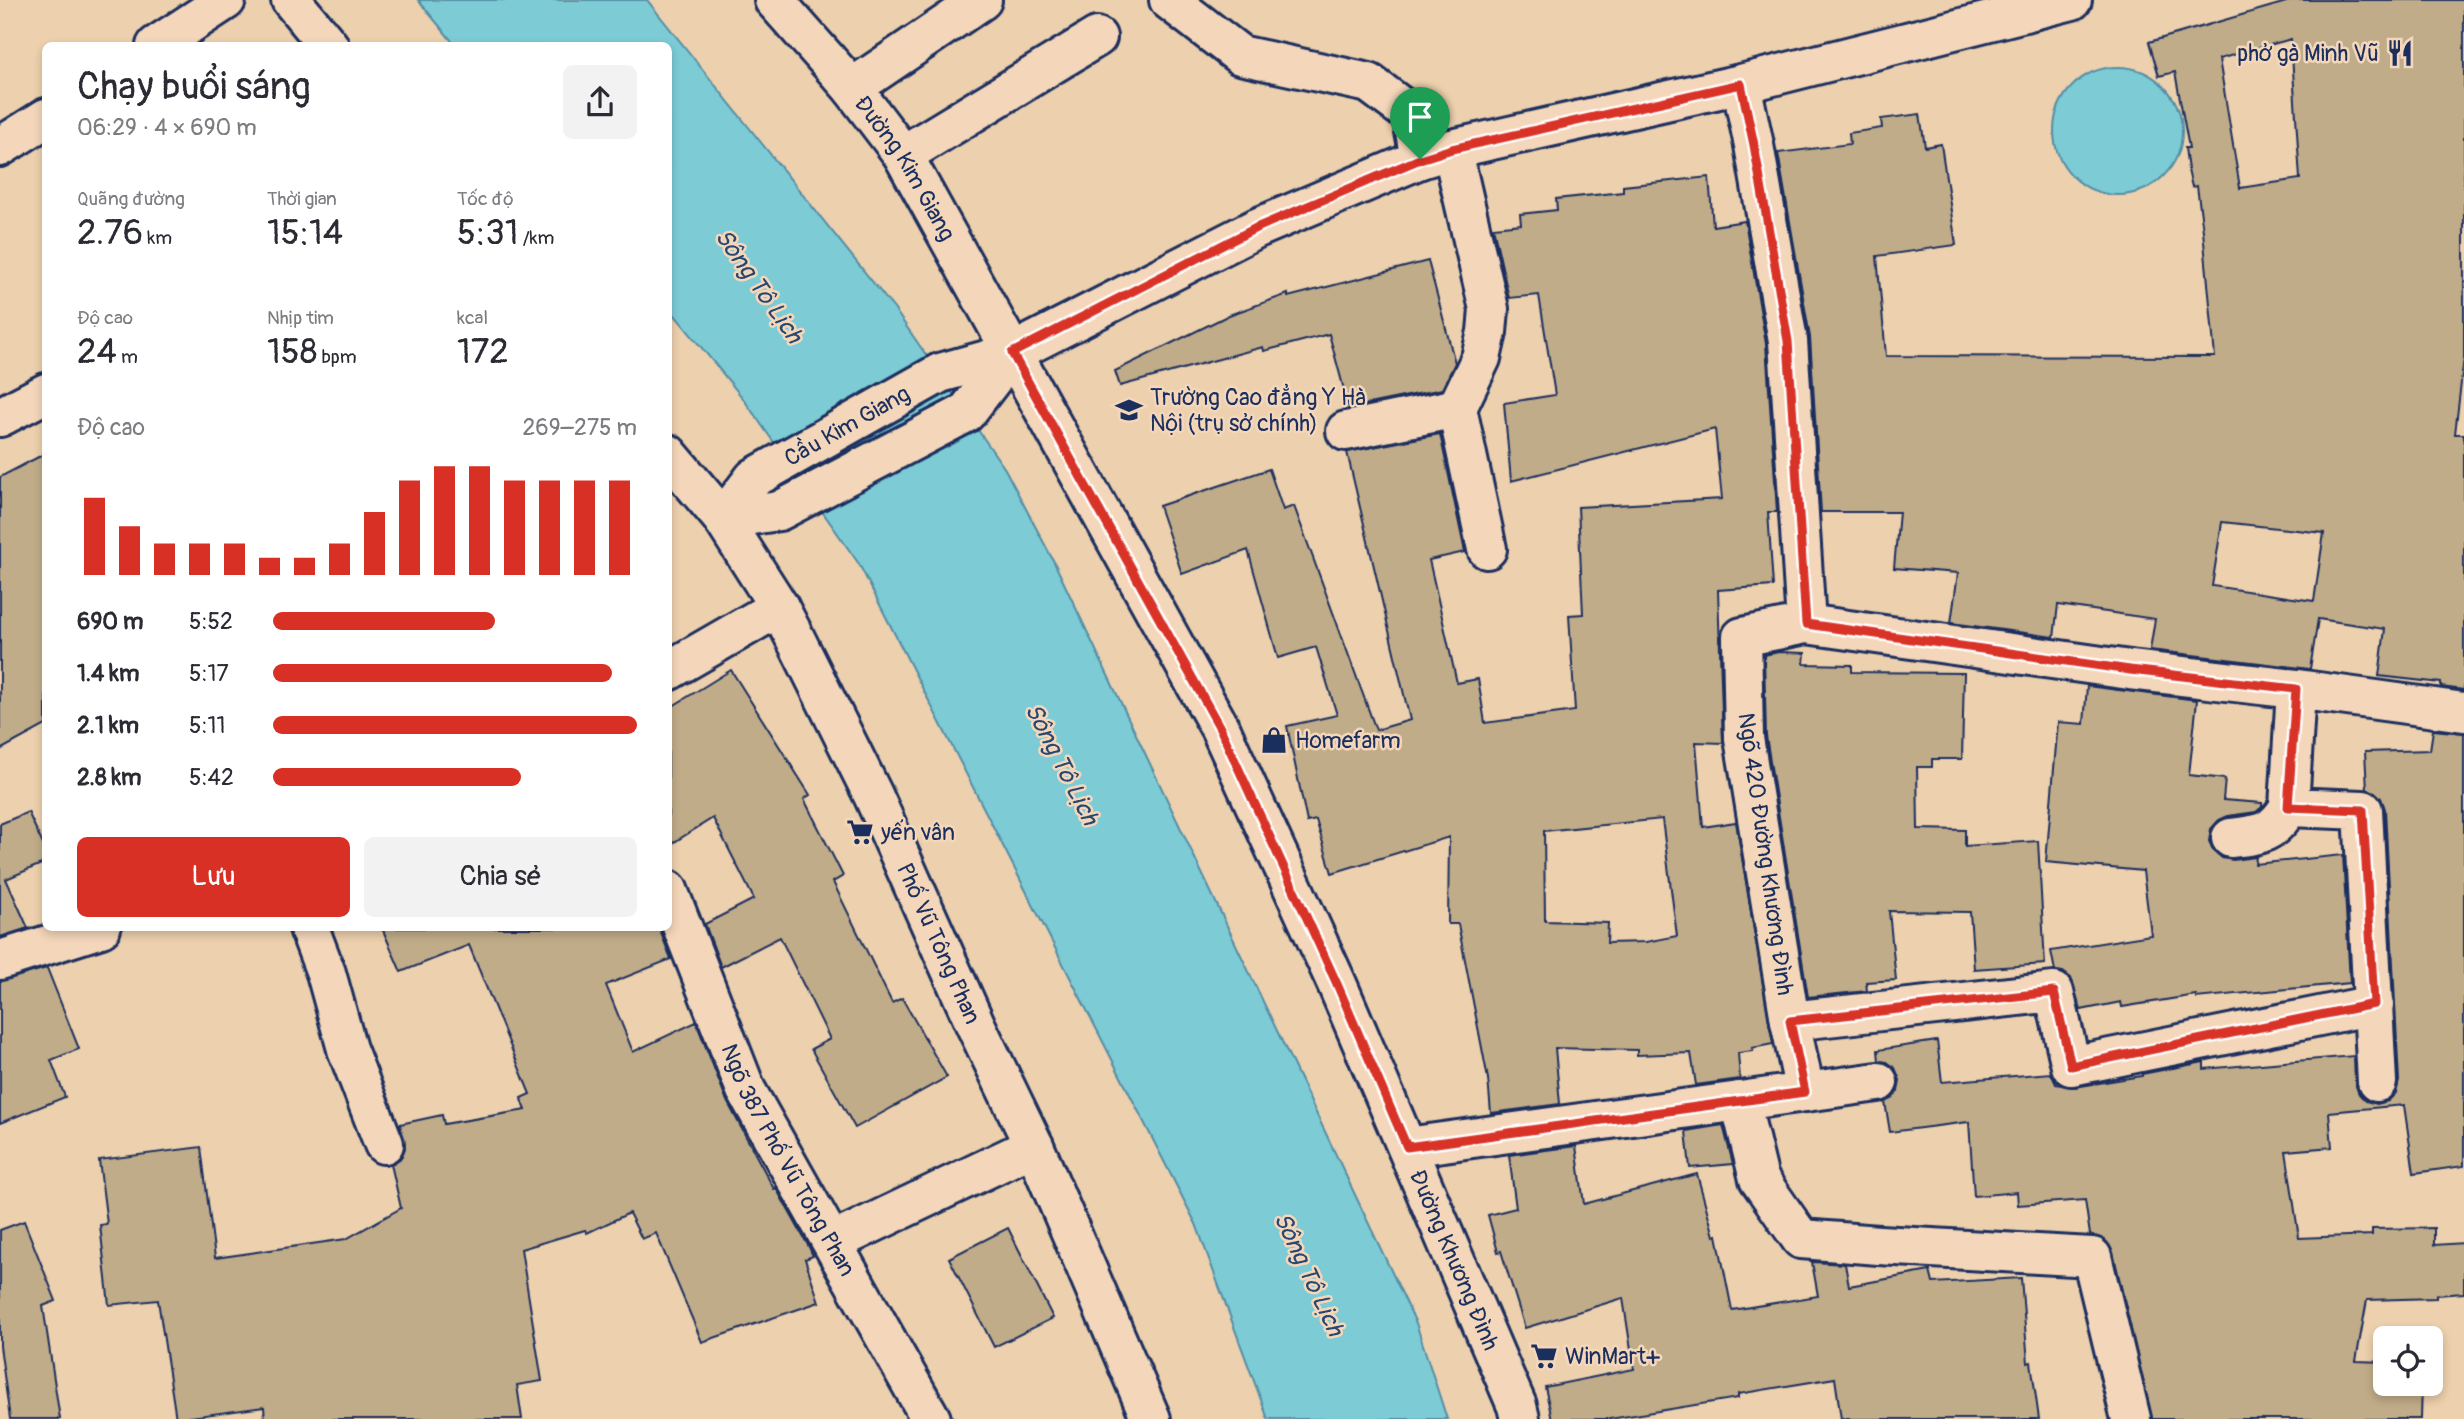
<!DOCTYPE html>
<html lang="vi">
<head>
<meta charset="utf-8">
<style>
  body { margin:0; font-family:Pangolin,sans-serif; background:#f2f2f3; color:#2b2b33; height:100vh; display:flex; flex-direction:column; font-size:26px; white-space:nowrap }
  * { box-sizing:border-box; margin:0 }
  p { font-size:23px; color:#7c7c81 }
  .icon { flex:none; width:38px; height:38px; fill:none; stroke:currentColor; stroke-width:2; stroke-linecap:round; stroke-linejoin:round }
  .map { position:relative; flex:1; overflow:hidden }
  .drawer { position:absolute; left:42px; top:42px; width:630px; height:889px; display:flex; flex-direction:column; background:#fff; border-radius:10px; box-shadow:0 4px 10px #0003 }
  .drawer>* { flex:none }
  .fabs { position:absolute; left:2373px; top:1326px; display:grid; gap:14px }
  .fabs a { display:grid; place-items:center; width:70px; height:70px; border-radius:10px; background:#fff; box-shadow:0 4px 10px #0003; font-size:35px }
  .pin { position:absolute; display:grid; place-items:center; width:60px; height:60px; color:#fff; margin:-72px -30px; border-radius:50% 50% 50% 0; rotate:-45deg; box-shadow:0 0 7px #0007 }
  .pin .icon { rotate:45deg }
  .round { display:grid; place-items:center; flex:none; width:74px; height:74px; border-radius:10px; background:#f2f2f3 }
  .summary { display:flex; align-items:center; justify-content:space-between; height:119px; padding:0 35px }
  h1 { font-size:38px; font-weight:600; line-height:52px }
  .stats { display:grid; grid-template-columns:repeat(3,1fr); gap:10px; height:119px; padding:7px 35px }
  .stats div { display:grid; align-content:center }
  .stats b { font-size:35px; font-weight:600 }
  .stats small { font-size:19px; font-weight:400 }
  .stats p { font-size:19px }
  .chart { height:196px; padding:14px 35px }
  .chart p { display:flex; justify-content:space-between }
  .chart svg { width:100%; height:126px; margin-top:7px; stroke:#d93025; stroke-width:6 }
  .button { display:flex; gap:14px; margin-top:auto; padding:14px 35px }
  .button a { flex:1; height:80px; border-radius:10px; background:#d93025; color:#fff; font-size:28px; font-weight:600; line-height:80px; text-align:center }
  .button a+a { background:#f2f2f3; color:#2b2b33 }
  ul { padding:0 35px; list-style:none; font-size:23px }
  li { display:grid; grid-template-columns:112px 84px 1fr; align-items:center; height:52px }
  li i { height:18px; border-radius:9px; background:#d93025 }
  .map>svg:first-child { display:block }
  .water { fill:#7bcbd5; stroke:#558da5; stroke-width:2 }
  .building { fill:#c1ac89; stroke:#1b2f5e; stroke-width:2; fill-rule:evenodd }
  .lines { fill:none; stroke-linecap:round; stroke-linejoin:round }
  .minor-casing { stroke:#1b2f5e; stroke-width:44 }
  .major-casing { stroke:#1b2f5e; stroke-width:44 }
  .minor { stroke:#f4d7ba; stroke-width:38 }
  .major { stroke:#f4d7ba; stroke-width:38 }
  .route-casing { stroke:#fff; stroke-width:14 }
  .route { stroke:#d93025; stroke-width:9 }
  .labels { text-anchor:middle; stroke-width:5; stroke-linejoin:round; paint-order:stroke }
  .poi-label { font-size:23px; fill:#1b2f5e; stroke:#f4d7ba; text-anchor:start }
  .street-label { font-size:23px; fill:#1b2f5e; stroke:#f4d7ba }
  .water-label { font-size:24px; font-style:italic; fill:#294670; stroke:#f4d7ba }
</style>
</head>
<body>
<div class="map">
<svg width="2464" height="1419" viewBox="0 0 2464 1419">
  <rect width="100%" height="100%" fill="#edd0ad"/>
  <filter id="ink" filterUnits="userSpaceOnUse"><feTurbulence type="fractalNoise" baseFrequency=".0143" numOctaves="2"/><feDisplacementMap in="SourceGraphic" scale="14" xChannelSelector="R" yChannelSelector="G"/><feConvolveMatrix kernelMatrix="1 2 1 2 8 2 1 2 1" color-interpolation-filters="sRGB"/></filter>
  <g filter="url(#ink)">
    <g class="water">
      <path d="M418 0H647L895 310 1005 469 1054 562 1416 1323 1447 1419H1268L1196 1224 859 564 742 397 669 308 668 46 455 45Z"/>
      <circle cx="2118" cy="131" r="64"/>
    </g>
    <g class="building">
      <path d="M2293 0H2464V357L2455 434H2464V690L2441 687V683L2379 676 2385 629 2318 619 2310 669 2150 650 2155 619 2058 605 2054 637 1951 623 1958 573 1894 568 1899 512H1821L1810 337 1778 153 1850 144 1849 133 1882 128 1881 119 1920 114 1925 147 1941 144 1956 245 1877 256 1886 356 2215 357 2203 231 2197 186 2192 187 2188 170 2185 148H2189L2175 72 2159 76 2149 42ZM2291 39 2300 179 2240 188 2219 59ZM2222 522 2324 533 2314 601 2212 586Z"/>
      <path d="M1709 177 1713 226 1745 221 1766 344 1777 512H1768L1773 586 1718 590 1723 743 1696 742 1703 827 1736 822 1773 1044 1752 1048 1753 1051 1738 1053 1740 1079 1696 1085 1691 1053 1637 1055V1050L1555 1048 1560 1104 1491 1113 1488 1079 1458 924H1448L1449 837 1332 873 1316 820 1307 822 1287 726 1337 715 1316 647 1278 658 1248 550 1182 574 1159 506 1269 469 1283 510 1294 506 1376 730 1410 720 1347 452 1440 434 1465 552 1429 560 1457 683 1478 679 1485 723 1575 711 1569 615 1583 614 1578 507 1722 499 1715 429 1511 481 1504 403 1555 395 1539 295 1509 298 1493 227 1521 224 1520 214 1557 210 1556 199 1623 192V186ZM1662 819 1677 936 1646 942 1607 943 1608 923 1545 921 1544 831Z"/>
      <path d="M1428 261 1455 363 1442 389 1349 408 1329 334 1264 351 1263 347 1120 386 1115 371 1229 315 1288 294V297Z"/>
      <path d="M46 453V725L0 750V477Z"/>
      <path d="M1779 652 1805 653 1804 664 1852 665V672L1964 673 1962 759H1932V767H1917L1918 829 1965 830V846L2038 841 2045 964 1974 969 1970 912 1889 911 1896 980 1866 982 1867 991 1808 997 1766 736 1764 655Z"/>
      <path d="M731 670 810 795 804 799 843 876 833 882 892 1003 902 998 947 1077 855 1128 811 1049 830 1039 780 937 721 967 705 924 754 899 713 818 668 846V709Z"/>
      <path d="M2087 686 2197 700 2189 775 2225 779 2223 800 2262 803V807L2256 812 2228 816 2219 820 2211 829 2209 841 2213 850 2222 858 2233 860 2256 857 2255 864 2343 855 2350 983 2196 998V995L2122 1007 2121 1002 2081 1010 2071 978 2063 972 2055 971 2051 951 2151 935 2143 871 2046 862 2058 722 2084 724Z"/>
      <path d="M2433 730 2464 733V1166L2414 1173 2404 1105 2329 1112 2332 1147 2286 1151 2299 1238 2372 1235V1229L2434 1228V1245L2464 1243V1293L2436 1295V1298L2367 1300 2356 1361 2385 1362V1384H2422L2421 1419H2152L2113 1252 2105 1240 2090 1235 2085 1200 2018 1205 2017 1192 1974 1196 1969 1122 1890 1132 1885 1102 1892 1099 1898 1091 1900 1080 1895 1068 1887 1062 1879 1061 1878 1050 1937 1041 1942 1082 2051 1073 2056 1084 2075 1087 2142 1076V1074L2204 1062V1069L2354 1056 2355 1083 2359 1094 2366 1101 2377 1104 2388 1101 2396 1093 2399 1081 2385 809 2381 798 2375 792 2367 789 2365 752 2430 750Z"/>
      <path d="M28 812 46 851V862L6 879 28 928 0 937V824Z"/>
      <path d="M382 928H659L671 959 606 985 633 1052 696 1022 727 1101 774 1189 776 1188 809 1247 813 1256 805 1259 819 1302 702 1342 656 1233 642 1239 629 1213 587 1233 585 1230 521 1249 542 1381 517 1385 522 1419H265L264 1407 176 1419 158 1300 109 1305 100 1225 107 1224 99 1160 201 1147 215 1258 346 1239 401 1208 391 1164 401 1158 405 1148 400 1124 442 1115 444 1124 526 1110 521 1098 530 1094 469 945 401 972Z"/>
      <path d="M47 968 79 1049 51 1060 65 1097 0 1123V981Z"/>
      <path d="M1723 1125 1733 1164 1690 1168 1686 1131Z"/>
      <path d="M1576 1146 1584 1204 1697 1174 1714 1236 1717 1235 1732 1310 1818 1296 1812 1262 1845 1264 1849 1286 1930 1271 1933 1283 2021 1278 2028 1363 2031 1362 2039 1419H1841L1835 1378 1738 1394V1398L1610 1419H1552L1545 1387 1634 1369 1623 1298 1525 1328 1501 1251 1498 1252 1488 1215 1516 1208 1509 1155Z"/>
      <path d="M24 1221 56 1301 43 1306 60 1419H10L0 1346V1230Z"/>
      <path d="M1008 1228 1053 1318 994 1347 949 1258Z"/>
    </g>
    <g class="lines">
      <defs>
        <g id="minor">
          <path d="M1169 0 1240 55 1369 83 1412 115 1420 159"/>
          <path d="M156 46 226 0"/>
          <path d="M1741 84 1754 145 1788 341 1806 624"/>
          <path d="M852 88 982 0"/>
          <path d="M0 147 46 118"/>
          <path d="M1452 149 1489 309 1487 332 1481 358 1457 408 1487 549"/>
          <path d="M903 155 1097 37"/>
          <path d="M1012 353 1257 228 1420 159 1452 149 1741 84 2072 0"/>
          <path d="M0 417 46 393"/>
          <path d="M1346 431 1457 408"/>
          <path d="M668 671 779 607"/>
          <path d="M2296 689 2289 807 2363 810 2377 1082"/>
          <path d="M2231 838C2260 835 2273 834 2289 807"/>
          <path id="s1" d="M668 890 746 1090 931 1419"/>
          <path d="M309 928 326 973 347 1049 384 1144"/>
          <path d="M0 960 101 928"/>
          <path d="M1790 1021 2054 992 2071 1066 2374 1005"/>
          <path d="M1805 1092 1790 1021 1744 738 1742 637 1806 624 2130 670 2296 689 2464 712"/>
          <path d="M1740 1101 1759 1179 1801 1239 1879 1245 2092 1257 2131 1419"/>
          <path d="M1407 1147 1878 1082"/>
          <path d="M833 1242 1034 1146"/>
        </g>
        <g id="major">
          <path d="M291 0 329 46"/>
          <path id="s2" d="M774 0 852 88 903 155 1220 728 1337 984 1517 1406 1520 1419"/>
          <path id="s3" d="M668 454 723 519 779 607 794 636 873 795 976 1026 1034 1146 1151 1419"/>
          <path d="M723 519 779 511 966 413 1012 353"/>
          <path id="s4" d="M723 519 754 478 940 373 1012 353"/>
        </g>
      </defs>
      <use href="#minor" class="minor-casing"/>
      <use href="#major" class="major-casing"/>
      <use href="#minor" class="minor"/>
      <use href="#major" class="major"/>
    </g>
  </g>
  <g class="lines" filter="url(#ink)">
    <defs>
      <path id="route" d="M1741 84 1754 145 1788 341 1806 624 2130 670 2296 689 2288 807 2363 810 2374 1004 2071 1066 2054 992 1790 1021 1805 1092 1407 1147 1337 984 1220 728 1012 353 1256 228 1420 159 1452 149Z"/>
    </defs>
    <use href="#route" class="route-casing"/>
    <use href="#route" class="route"/>
  </g>
  <defs>
    <symbol id="restaurant-bare" viewBox="-9 -9 18 18"><path d="M-5-6h1v4h1v-4h1v4h1v-4h1v5L-1.5 .5V6h-2V.5L-5-1ZM5-6V6H3V1.5H1.5Q1.5-4 5-6Z" fill="#1b2f5e" stroke="#f4d7ba" stroke-width="2.5" paint-order="stroke"/></symbol>
    <symbol id="school-bare" viewBox="-9 -9 18 18"><path d="M0-5L7-2L0 1L-7-2ZM-4 1L0 2.5L4 1V4Q0 6-4 4Z" fill="#1b2f5e" stroke="#f4d7ba" stroke-width="2.5" paint-order="stroke"/></symbol>
    <symbol id="shop-bare" viewBox="-9 -9 18 18"><path d="M-5-2.5h2.3a2.7 3.5 0 0 1 5.4 0H5L5.5 6h-11ZM-1.5-2.5h3a1.5 2.3 0 0 0-3 0Z" fill="#1b2f5e" stroke="#f4d7ba" stroke-width="2.5" paint-order="stroke"/></symbol>
    <symbol id="supermarket-bare" viewBox="-9 -9 18 18"><path d="M-6-5.5h2.5l.6 2H6L4.5 2H-2.5L-4.4-4H-6ZM-1.5 3.2a1.3 1.3 0 1 0 .1 0ZM3 3.2a1.3 1.3 0 1 0 .1 0Z" fill="#1b2f5e" stroke="#f4d7ba" stroke-width="2.5" paint-order="stroke"/></symbol>
  </defs>
  <g fill-rule="evenodd">
    <use href="#restaurant-bare" x="2381" y="34" width="38" height="38"/>
    <use href="#school-bare" x="1110" y="391" width="38" height="38"/>
    <use href="#shop-bare" x="1255" y="721" width="38" height="38"/>
    <use href="#supermarket-bare" x="841" y="813" width="38" height="38"/>
    <use href="#supermarket-bare" x="1525" y="1337" width="38" height="38"/>
  </g>
  <g class="labels">
    <g class="poi-label">
      <text x="2379" y="61" text-anchor="end">phở gà Minh Vũ</text>
      <text x="1150" y="405">Trường Cao đẳng Y Hà<tspan x="1150" dy="26">Nội (trụ sở chính)</tspan></text>
      <text x="1295" y="748">Homefarm</text>
      <text x="881" y="840">yến vân</text>
      <text x="1565" y="1364">WinMart+</text>
    </g>
    <g class="street-label">
      <text dy="8" stroke="none"><textPath href="#s2" startOffset="214">Đường Kim Giang</textPath></text>
      <text dy="8" stroke="none"><textPath href="#s4" startOffset="158">Cầu Kim Giang</textPath></text>
      <text transform="translate(1766 854) rotate(82)" y="8">Ngõ 420 Đường Khương Đình</text>
      <text dy="8" stroke="none"><textPath href="#s3" startOffset="562">Phố Vũ Tông Phan</textPath></text>
      <text dy="8" stroke="none"><textPath href="#s1" startOffset="296">Ngõ 387 Phố Vũ Tông Phan</textPath></text>
      <text dy="8" stroke="none"><textPath href="#s2" startOffset="1438">Đường Khương Đình</textPath></text>
    </g>
    <g class="water-label">
      <text transform="translate(759 286) rotate(55)" y="8">Sông Tô Lịch</text>
      <text transform="translate(1062 764) rotate(63)" y="8">Sông Tô Lịch</text>
      <text transform="translate(1309 1274) rotate(65)" y="8">Sông Tô Lịch</text>
    </g>
  </g>
</svg>
<div class="fabs">
<a><svg class="icon" aria-label="locate" viewBox="0 0 24 24"><circle cx="12" cy="12" r="6"/><path d="M12 2v4M12 18v4M2 12h4M18 12h4"/></svg></a>
</div>
<div class="pin" style="left:1420px;top:159px;background:#1e9e55"><svg class="icon" aria-label="arrive" viewBox="0 0 24 24"><path d="M6 21V4h12l-3 4 3 4H6"/></svg></div>
<section class="drawer">
<div class="summary"><div><h1>Chạy buổi sáng</h1><p>06:29 · 4 × 690 m</p></div><a class="round"><svg class="icon" aria-label="share" viewBox="0 0 24 24"><path d="M12 15V3M7 8l5-5 5 5M5 13v7h14v-7"/></svg></a></div>
<div class="stats">
<div><p>Quãng đường</p><b>2.76<small> km</small></b></div>
<div><p>Thời gian</p><b>15:14</b></div>
<div><p>Tốc độ</p><b>5:31<small> /km</small></b></div>
</div>
<div class="stats">
<div><p>Độ cao</p><b>24<small> m</small></b></div>
<div><p>Nhịp tim</p><b>158<small> bpm</small></b></div>
<div><p>kcal</p><b>172</b></div>
</div>
<div class="chart"><p><span>Độ cao</span>269–275 m</p>
<svg viewBox="0 0 160 44" preserveAspectRatio="none"><path d="M5 44V17M15 44V27M25 44V33M35 44V33M45 44V33M55 44V38M65 44V38M75 44V33M85 44V22M95 44V11M105 44V6M115 44V6M125 44V11M135 44V11M145 44V11M155 44V11"/></svg>
</div>
<ul>
<li><b>690 m</b>5:52<i style="width:61%"></i></li>
<li><b>1.4 km</b>5:17<i style="width:93%"></i></li>
<li><b>2.1 km</b>5:11<i style="width:100%"></i></li>
<li><b>2.8 km</b>5:42<i style="width:68%"></i></li>
</ul>
<div class="button"><a>Lưu</a><a>Chia sẻ</a></div>
</section>
</div>
</body>
</html>
